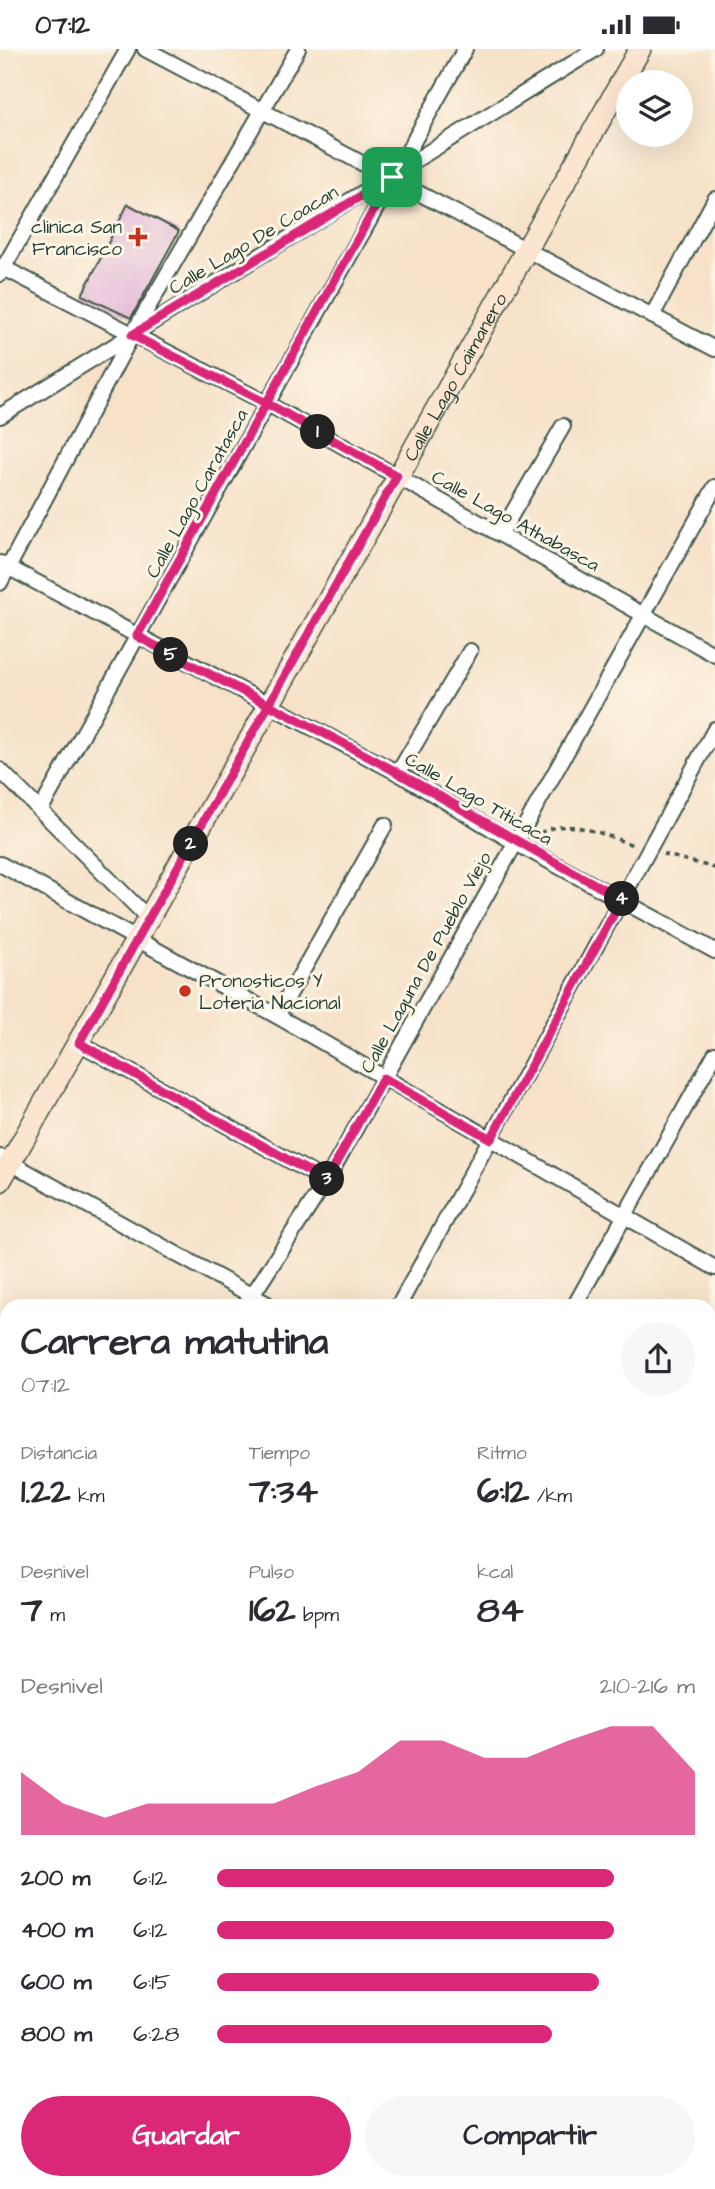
<!DOCTYPE html>
<html lang="es">
<head>
<meta charset="utf-8">
<style>
  body { margin:0; font-family:"Architects Daughter",sans-serif; background:#f7f7f7; color:#2b2b33; height:100vh; display:flex; flex-direction:column; font-size:26px; white-space:nowrap }
  * { box-sizing:border-box; margin:0 }
  p { font-size:23px; color:#7c7c81 }
  .icon { flex:none; width:38px; height:38px; fill:none; stroke:currentColor; stroke-width:2; stroke-linecap:round; stroke-linejoin:round }
  .map { position:relative; flex:1; overflow:hidden }
  .side { position:absolute; left:0px; top:1250px; width:716px; height:891px; display:flex; flex-direction:column; background:#fff; border-radius:21px 21px 0 0; box-shadow:0 7px 28px #0002 }
  .side>* { flex:none }
  .tools { position:absolute; left:616px; top:21px; display:grid; gap:14px }
  .tools a { display:grid; place-items:center; width:77px; height:77px; border-radius:50%; background:#fff; box-shadow:0 7px 28px #0002; font-size:35px }
  .pin { position:absolute; display:grid; place-items:center; width:60px; height:60px; color:#fff; margin:-30px; border-radius:14px; box-shadow:0 4px 10px #0006 }
  .km { position:absolute; width:35px; height:35px; margin:-18px; border-radius:50%; background:#222; color:#fff; font-size:19px; line-height:35px; text-align:center }
  .round { display:grid; place-items:center; flex:none; width:74px; height:74px; border-radius:37px; background:#f7f7f7 }
  .summary { display:flex; align-items:center; justify-content:space-between; height:119px; padding:0 21px }
  h1 { font-size:38px; font-weight:700; line-height:52px }
  .figures { display:grid; grid-template-columns:repeat(3,1fr); gap:10px; height:119px; padding:7px 21px }
  .figures div { display:grid; align-content:center }
  .figures b { font-size:35px; font-weight:700 }
  .figures small { font-size:19px; font-weight:400 }
  .figures p { font-size:19px }
  .chart { height:196px; padding:14px 21px }
  .chart p { display:flex; justify-content:space-between }
  .chart svg { width:100%; height:126px; margin-top:7px; fill:#db2777; opacity:.7 }
  .button { display:flex; gap:14px; margin-top:auto; padding:14px 21px }
  .button a { flex:1; height:80px; border-radius:42px; background:#db2777; color:#fff; font-size:28px; font-weight:700; line-height:80px; text-align:center }
  .button a+a { background:#f7f7f7; color:#2b2b33 }
  ul { padding:0 21px; list-style:none; font-size:23px }
  li { display:grid; grid-template-columns:112px 84px 1fr; align-items:center; height:52px }
  li i { height:18px; border-radius:9px; background:#db2777 }
  .status { display:flex; justify-content:space-between; align-items:center; height:49px; padding:0 35px; background:#fff; direction:ltr }
  .status svg { height:19px; fill:currentColor }
  .map>svg:first-child { display:block }
  .building { fill:#dca4d6 }
  .lines { fill:none; stroke-linecap:round; stroke-linejoin:round }
  .street-casing { stroke:#3f564a; stroke-width:18 }
  .secondary-casing { stroke:#3f564a; stroke-width:24 }
  .path { stroke:#3f564a; stroke-width:3.5; stroke-dasharray:5 5; stroke-linecap:butt }
  .street { stroke:#fff; stroke-width:14 }
  .secondary { stroke:#fce5cf; stroke-width:21 }
  .route-casing { stroke:#fff; stroke-width:14 }
  .route { stroke:#db2777; stroke-width:9 }
  .poi-dot { fill:#c8321e; stroke:#fcf5e5; stroke-width:2.5 }
  .labels { text-anchor:middle; stroke-width:6; stroke-linejoin:round; paint-order:stroke }
  .poi-label { font-size:19px; fill:#1f3d34; stroke:#fcf5e5; text-anchor:end }
  .street-label { font-size:19px; fill:#1f3d34; stroke:#fcf5e5 }
</style>
</head>
<body>
<div class="status"><b>07:12</b><svg viewBox="0 0 49 12"><path d="M0 12V9h3v3zM5 12V6h3v6zM10 12V3h3v9zM15 12V0h3v12zM26 1h20v11H26zM47 4h2v5h-2z"/></svg></div>
<div class="map">
<svg width="715" height="2140" viewBox="0 0 715 2140">
  <rect width="100%" height="100%" fill="#fcf5e5"/>
  <filter id="ink" filterUnits="userSpaceOnUse"><feTurbulence type="fractalNoise" baseFrequency=".0143" numOctaves="2"/><feDisplacementMap in="SourceGraphic" scale="14" xChannelSelector="R" yChannelSelector="G"/><feConvolveMatrix kernelMatrix="1 2 1 2 8 2 1 2 1" color-interpolation-filters="sRGB"/></filter>
  <filter id="wash" filterUnits="userSpaceOnUse"><feTurbulence type="fractalNoise" baseFrequency=".00686" numOctaves="4" result="noise"/><feDisplacementMap in="SourceGraphic" scale="28" xChannelSelector="R" yChannelSelector="G"/><feGaussianBlur stdDeviation="1.57" result="paint"/><feColorMatrix in="noise" values="0 0 0 0 0 0 0 0 0 0 0 0 0 0 0 0 0 1.4 0 .05"/><feComposite in="paint" operator="in"/></filter>
  <g filter="url(#wash)">
    <rect width="100%" height="100%" fill="#f7e2c9"/>
    <g id="blocks">
      <path class="building" d="M128 155 179 182 131 269 82 246Z"/>
    </g>
  </g>
  <g filter="url(#ink)">
    <use href="#blocks" fill-opacity="0" stroke="#3f564a" stroke-width="2"/>
    <g class="lines">
      <defs>
        <g id="street">
          <path d="M145 0 715 300"/>
          <path d="M0 217 268 355 715 606"/>
          <path d="M0 225 128 0"/>
          <path d="M652 267 715 150"/>
          <path d="M0 367 596 0"/>
          <path d="M501 484 563 377"/>
          <path d="M0 514 398 724 514 793 715 902"/>
          <path d="M0 534 132 286 298 0"/>
          <path d="M0 721 149 870"/>
          <path d="M398 724 470 602"/>
          <path d="M41 760 465 0"/>
          <path d="M0 815 277 967 715 1219"/>
          <path d="M277 967 385 776"/>
          <path d="M79 994 326 1132"/>
          <path d="M0 1108 269 1256"/>
          <path d="M246 1256 326 1132 715 438"/>
          <path d="M399 1256 715 680"/>
          <path d="M575 1256 715 1005"/>
          <path d="M709 1305 715 1294"/>
          <path d="M0 1402 7 1406"/>
          <path d="M709 1501 715 1504"/>
          <path d="M0 1551 7 1555"/>
          <path d="M709 1592 715 1581"/>
          <path d="M0 1710 7 1697"/>
          <path d="M709 1810 715 1814"/>
          <path d="M0 1977 7 1964"/>
          <path d="M0 2014 7 2018"/>
          <path d="M709 2105 715 2109"/>
          <path d="M214 2133 226 2140"/>
          <path d="M495 2133 506 2140"/>
          <path d="M71 2140 75 2133"/>
          <path d="M234 2140 238 2133"/>
          <path d="M405 2140 409 2133"/>
        </g>
        <g id="secondary">
          <path id="s1" d="M0 1132 640 0"/>
        </g>
      </defs>
      <use href="#street" class="street-casing"/>
      <use href="#secondary" class="secondary-casing"/>
      <g class="path">
        <path d="M540 784C570 767 605 787 636 797"/>
        <path d="M663 805 715 819"/>
      </g>
      <use href="#street" class="street"/>
      <use href="#secondary" class="secondary"/>
    </g>
  </g>
  <g class="lines" filter="url(#ink)">
    <defs>
      <path id="route" d="M392 128 132 286 268 355 397 427 79 994 326 1132 383 1029 491 1090 622 850C547 810 475 767 400 725 314 677 224 634 137 587L392 128"/>
    </defs>
    <use href="#route" class="route-casing"/>
    <use href="#route" class="route"/>
  </g>
  <g class="poi-dot">
    <path d="M134.5 177.5h7v7h7v7h-7v7h-7v-7h-7v-7h7z"/>
    <circle cx="185" cy="942" r="7"/>
  </g>
  <g class="labels">
    <g class="poi-label">
      <text x="122" y="184">clinica San<tspan x="122" dy="22">Francisco</tspan></text>
      <text x="199" y="938" text-anchor="start">Pronosticos Y<tspan x="199" dy="22">Loteria Nacional</tspan></text>
    </g>
    <g class="street-label">
      <text transform="translate(253 190) rotate(-31)" y="7">Calle Lago De Coacan</text>
      <text dy="7" stroke="none"><textPath href="#s1" startOffset="924">Calle Lago Caimanero</textPath></text>
      <text transform="translate(196 444) rotate(-61)" y="7">Calle Lago Caratasca</text>
      <text transform="translate(516 471) rotate(29)" y="7">Calle Lago Athabasca</text>
      <text transform="translate(479 749) rotate(30)" y="7">Calle Lago Titicaca</text>
      <text transform="translate(425 913) rotate(-61)" y="7">Calle Laguna De Pueblo Viejo</text>
    </g>
  </g>
</svg>
<div class="tools">
<a><svg class="icon" aria-label="layers" viewBox="0 0 24 24"><path d="M12 4l9 5-9 5-9-5zM3 14l9 5 9-5"/></svg></a>
</div>
<div class="pin" style="left:392px;top:128px;background:#1e9e55"><svg class="icon" aria-label="arrive" viewBox="0 0 24 24"><path d="M6 21V4h12l-3 4 3 4H6"/></svg></div>
<b class="km" style="left:318px;top:383px">1</b>
<b class="km" style="left:191px;top:795px">2</b>
<b class="km" style="left:327px;top:1130px">3</b>
<b class="km" style="left:622px;top:850px">4</b>
<b class="km" style="left:171px;top:606px">5</b>
<section class="side">
<div class="summary"><div><h1>Carrera matutina</h1><p>07:12</p></div><a class="round"><svg class="icon" aria-label="share" viewBox="0 0 24 24"><path d="M12 15V3M7 8l5-5 5 5M5 13v7h14v-7"/></svg></a></div>
<div class="figures">
<div><p>Distancia</p><b>1.22<small> km</small></b></div>
<div><p>Tiempo</p><b>7:34</b></div>
<div><p>Ritmo</p><b>6:12<small> /km</small></b></div>
</div>
<div class="figures">
<div><p>Desnivel</p><b>7<small> m</small></b></div>
<div><p>Pulso</p><b>162<small> bpm</small></b></div>
<div><p>kcal</p><b>84</b></div>
</div>
<div class="chart"><p><span>Desnivel</span>210–216 m</p>
<svg viewBox="0 0 160 44" preserveAspectRatio="none"><path d="M0 44V22L10 33L20 38L30 33L40 33L50 33L60 33L70 27L80 22L90 11L100 11L110 17L120 17L130 11L140 6L150 6L160 22V44z"/></svg>
</div>
<ul>
<li><b>200 m</b>6:12<i style="width:83%"></i></li>
<li><b>400 m</b>6:12<i style="width:83%"></i></li>
<li><b>600 m</b>6:15<i style="width:80%"></i></li>
<li><b>800 m</b>6:28<i style="width:70%"></i></li>
</ul>
<div class="button"><a>Guardar</a><a>Compartir</a></div>
</section>
</div>
</body>
</html>
